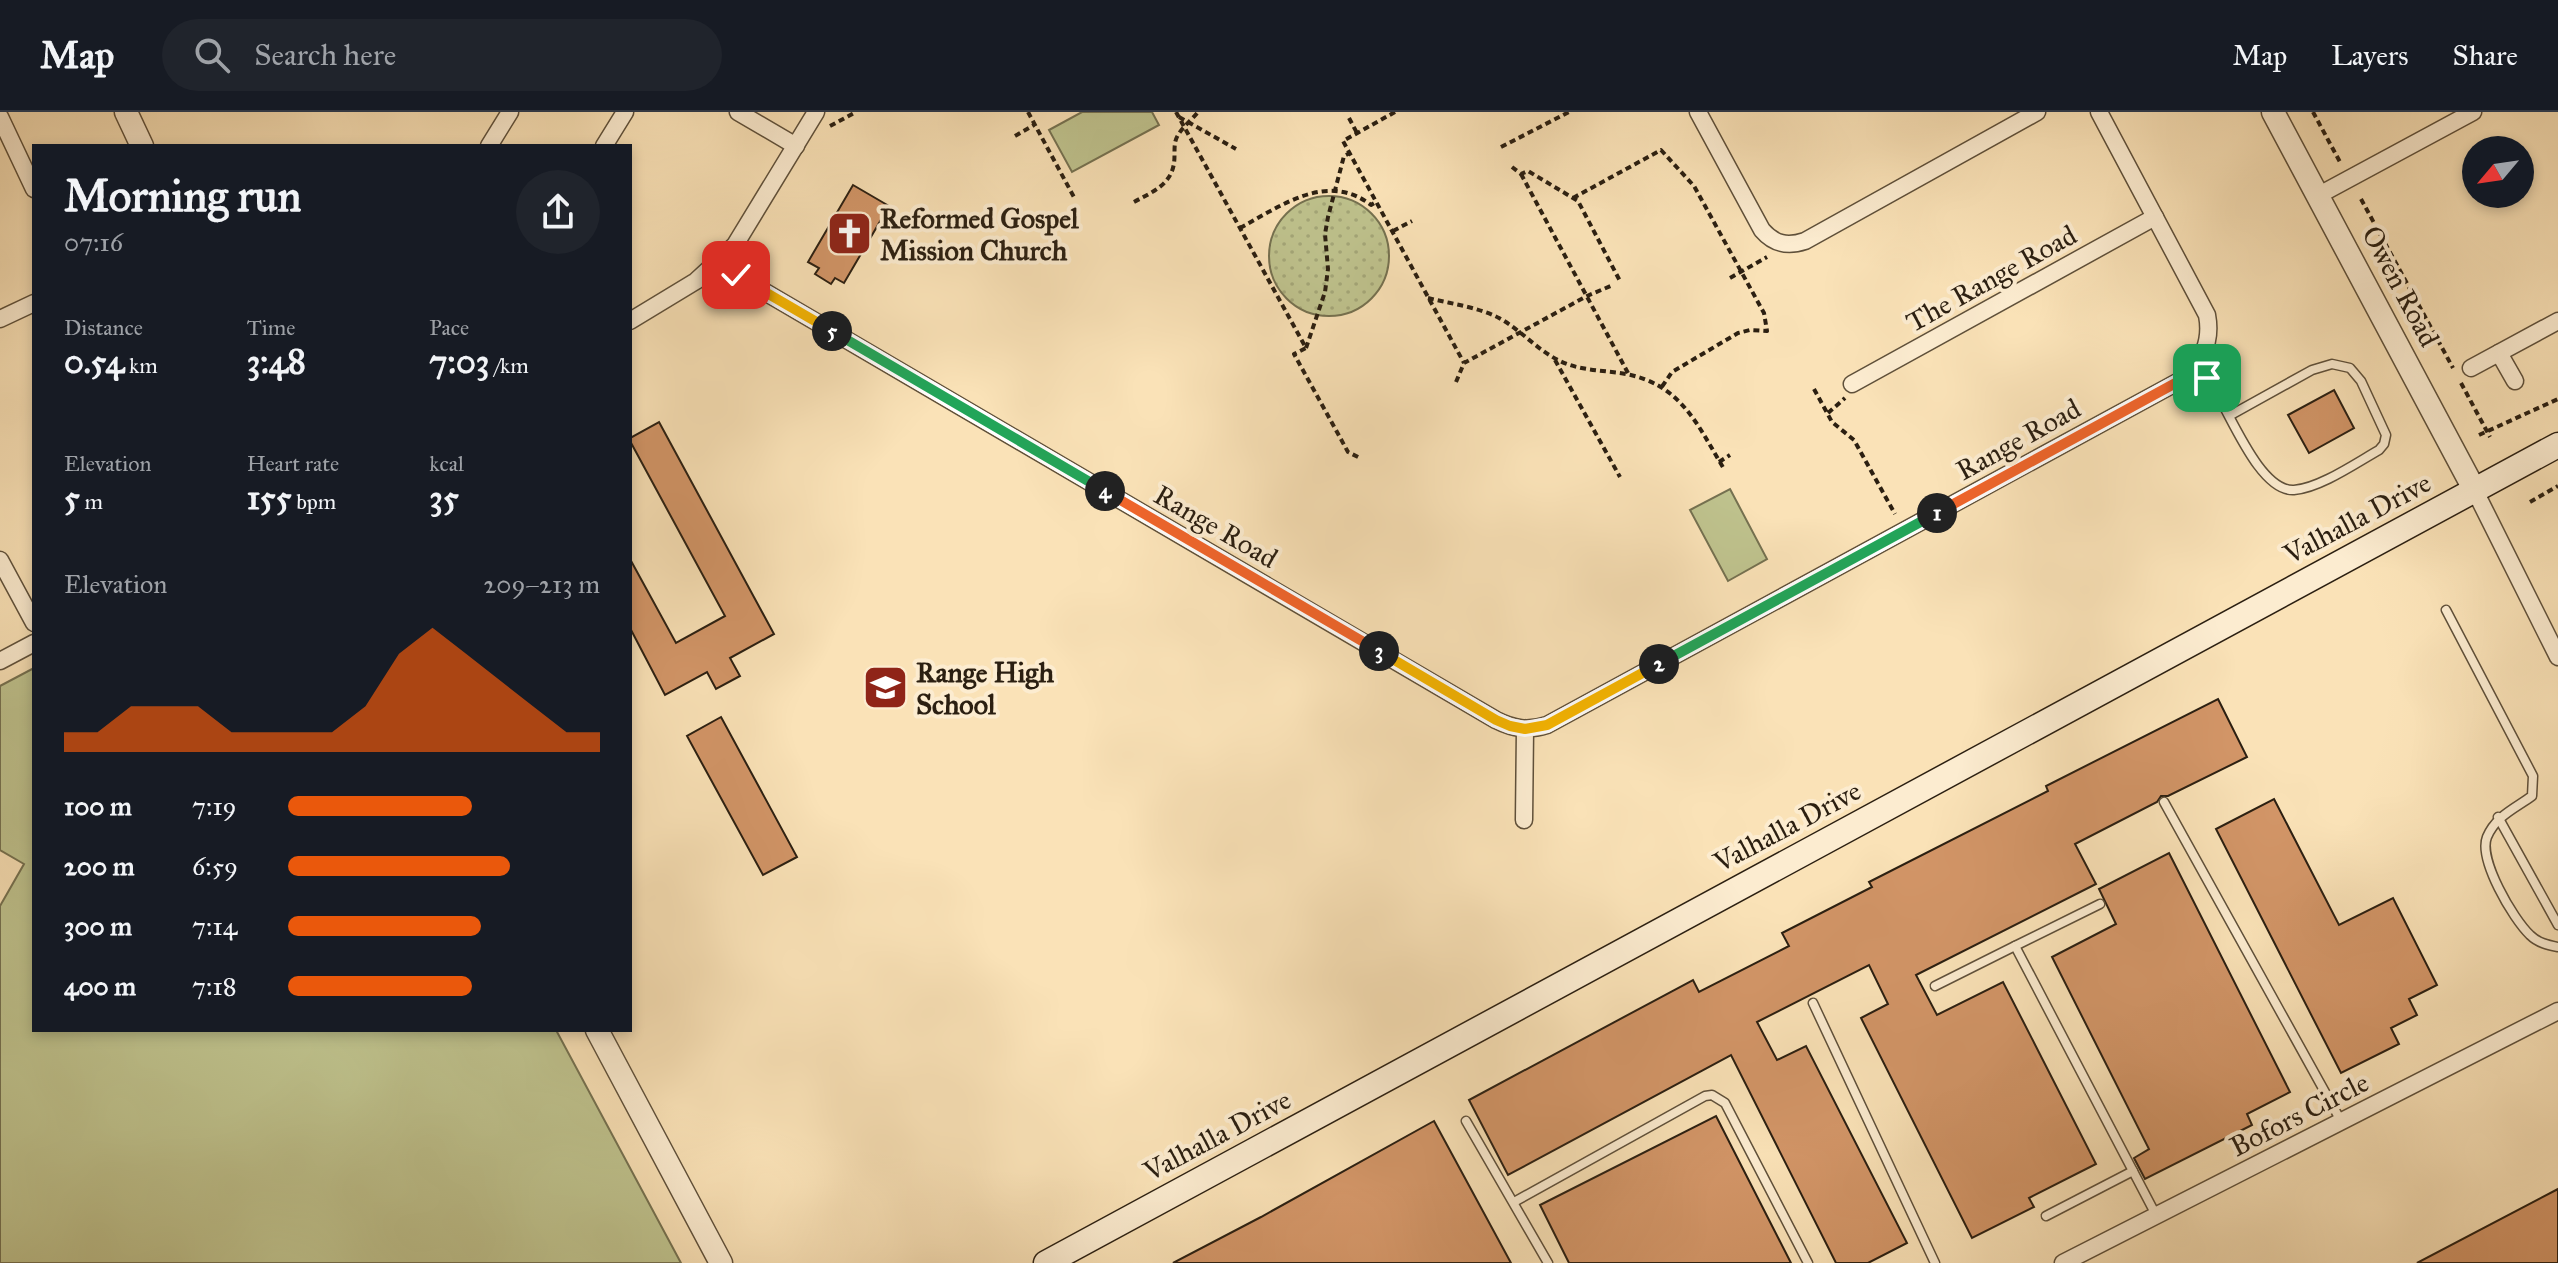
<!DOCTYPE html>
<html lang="en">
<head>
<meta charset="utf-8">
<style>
  body { margin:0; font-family:"IM FELL Great Primer",serif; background:#20242c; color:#f1f3f6; height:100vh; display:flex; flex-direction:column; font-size:30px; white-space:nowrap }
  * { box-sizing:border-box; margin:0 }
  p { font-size:26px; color:#9ea1a6 }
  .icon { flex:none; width:44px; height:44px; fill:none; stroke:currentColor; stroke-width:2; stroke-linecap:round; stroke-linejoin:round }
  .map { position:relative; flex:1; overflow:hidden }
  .drawer { position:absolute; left:32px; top:32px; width:600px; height:888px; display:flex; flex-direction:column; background:#171b24; border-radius:0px; box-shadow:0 4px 12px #0003 }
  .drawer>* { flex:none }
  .needle { width:52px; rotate:241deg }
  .buttons { position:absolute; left:2462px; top:24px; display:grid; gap:16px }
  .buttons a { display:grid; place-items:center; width:72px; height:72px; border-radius:50%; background:#171b24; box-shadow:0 4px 12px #0003; font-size:40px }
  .pin { position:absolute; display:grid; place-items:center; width:68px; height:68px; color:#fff; margin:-34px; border-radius:16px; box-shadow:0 4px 12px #0006 }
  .km { position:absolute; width:40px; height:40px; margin:-20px; border-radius:50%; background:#222; color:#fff; font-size:22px; line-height:40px; text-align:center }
  .round { display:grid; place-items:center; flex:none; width:84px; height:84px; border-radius:42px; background:#20242c }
  .overview { display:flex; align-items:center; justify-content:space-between; height:136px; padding:0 32px }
  h1 { font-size:44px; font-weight:800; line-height:60px }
  .metrics { display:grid; grid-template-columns:repeat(3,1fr); gap:12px; height:136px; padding:8px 32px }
  .metrics div { display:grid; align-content:center }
  .metrics b { font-size:34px; font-weight:800 }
  .metrics small { font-size:22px; font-weight:400 }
  .metrics p { font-size:22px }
  .chart { height:224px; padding:16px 32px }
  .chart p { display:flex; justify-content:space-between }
  .chart svg { width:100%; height:144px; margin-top:8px; fill:#ea580c; opacity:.7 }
  ul { padding:0 32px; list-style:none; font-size:26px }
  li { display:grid; grid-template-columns:128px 96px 1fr; align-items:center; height:60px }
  li i { height:20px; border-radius:10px; background:#ea580c }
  header { display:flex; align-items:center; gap:48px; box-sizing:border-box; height:112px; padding:0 40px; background:#171b24; border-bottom:2px solid #363941 }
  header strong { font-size:38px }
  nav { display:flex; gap:44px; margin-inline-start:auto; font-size:28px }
  .search { width:560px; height:72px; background:#20242c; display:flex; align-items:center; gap:20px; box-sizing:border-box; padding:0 28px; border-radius:44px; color:#9ea1a6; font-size:30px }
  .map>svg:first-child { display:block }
  .grass { fill:url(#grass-dots); stroke:#757150; stroke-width:2 }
  .garden { fill:#bfc38e; stroke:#757150; stroke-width:2 }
  .building { fill:#d29567; stroke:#2b1f11; stroke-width:2 }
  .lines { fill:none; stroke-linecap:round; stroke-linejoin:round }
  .service-casing { stroke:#5f503a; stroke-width:11 }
  .minor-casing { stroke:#5f503a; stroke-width:19 }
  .tertiary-casing { stroke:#5f503a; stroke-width:25 }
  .secondary-casing { stroke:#2b1f11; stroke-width:27 }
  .path { stroke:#2b1f11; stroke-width:4; stroke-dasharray:6 4; stroke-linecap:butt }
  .service { stroke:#fcecd0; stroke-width:8 }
  .minor { stroke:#fcecd0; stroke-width:16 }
  .tertiary { stroke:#fcecd0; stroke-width:22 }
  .secondary { stroke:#fcecd0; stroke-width:24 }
  .split-1-casing { stroke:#fff; stroke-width:16 }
  .split-2-casing { stroke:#fff; stroke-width:16 }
  .split-3-casing { stroke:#fff; stroke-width:16 }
  .split-4-casing { stroke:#fff; stroke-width:16 }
  .split-5-casing { stroke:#fff; stroke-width:16 }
  .split-6-casing { stroke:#fff; stroke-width:16 }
  .split-1 { stroke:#f0652b; stroke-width:10 }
  .split-2 { stroke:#22a559; stroke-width:10 }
  .split-3 { stroke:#f5b400; stroke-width:10 }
  .split-4 { stroke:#f0652b; stroke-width:10 }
  .split-5 { stroke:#22a559; stroke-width:10 }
  .split-6 { stroke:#f5b400; stroke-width:10 }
  .labels { text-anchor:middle; stroke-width:8; stroke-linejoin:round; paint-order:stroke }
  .poi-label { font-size:28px; font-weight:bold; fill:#2b1f11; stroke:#fcecd0; text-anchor:start }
  .street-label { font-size:28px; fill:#2b1f11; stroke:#fcecd0 }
</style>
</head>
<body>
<header>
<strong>Map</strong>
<div class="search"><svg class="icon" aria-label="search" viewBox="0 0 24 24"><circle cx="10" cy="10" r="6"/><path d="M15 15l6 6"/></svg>Search here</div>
<nav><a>Map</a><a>Layers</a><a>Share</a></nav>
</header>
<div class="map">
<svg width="2558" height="1151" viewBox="0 0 2558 1151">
  <defs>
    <pattern id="grass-dots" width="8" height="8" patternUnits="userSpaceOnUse" patternTransform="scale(2)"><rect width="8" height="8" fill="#bfc38e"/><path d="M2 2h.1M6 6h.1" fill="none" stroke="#a4a779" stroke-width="1.8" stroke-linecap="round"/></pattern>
  </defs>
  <rect width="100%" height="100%" fill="#fae2b7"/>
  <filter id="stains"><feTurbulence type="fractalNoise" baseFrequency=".0025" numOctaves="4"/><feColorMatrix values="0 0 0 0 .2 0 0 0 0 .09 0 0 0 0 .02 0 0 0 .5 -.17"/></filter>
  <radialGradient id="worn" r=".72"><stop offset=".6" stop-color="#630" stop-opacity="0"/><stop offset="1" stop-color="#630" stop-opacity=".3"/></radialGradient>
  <circle class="grass" cx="1329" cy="144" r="60"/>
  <g class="garden">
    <path d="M1082 0H1152L1159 13 1072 60 1049 18Z"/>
    <path d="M1730 377 1767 447 1728 469 1690 398Z"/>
    <path d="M34 556V918H556L681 1151H0V794L24 752 0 738V574Z"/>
  </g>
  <g class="building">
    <path d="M853 73 889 94 844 171 835 166 831 172 815 162 819 156 808 150Z"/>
    <path d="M2334 278 2354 316 2309 341 2288 303Z"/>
    <path d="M659 310 774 522 730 546 740 564 716 577 707 560 665 583 630 516V447L676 531 725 504 630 329V326Z"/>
    <path d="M2218 587 2247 645 2168 684H2161L2157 690 2075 732 2096 772 1916 863 1937 903 2003 870 2096 1052 2029 1086 2034 1095 1972 1126 1861 906 1888 892 1869 853 1757 910 1777 948 1806 934 1907 1131 1868 1151H1836L1731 943 1508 1063 1469 988 1693 868 1699 880 1789 834 1782 821 1872 775 1869 770 2048 679 2046 674Z"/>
    <path d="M721 605 797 745 763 763 687 624Z"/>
    <path d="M2274 687 2339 813 2393 786 2437 873 2409 887 2417 903 2391 916 2399 932 2341 961 2216 717Z"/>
    <path d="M2169 741 2290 980 2247 1002 2252 1013 2145 1067 2134 1046 2149 1037 2052 845 2116 812 2099 777Z"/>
    <path d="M1716 1004 1791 1151H1569L1540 1093Z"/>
    <path d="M1434 1009 1511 1151H1173L1261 1105Z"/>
    <path d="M2558 1077V1151H2417Z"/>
  </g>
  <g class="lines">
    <defs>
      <g id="service">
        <path d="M2197 253C2203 261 2210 270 2215 279 2231 303 2260 380 2294 378 2320 376 2356 351 2379 338L2384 332 2386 323 2361 269 2350 256 2332 252 2312 258 2229 304"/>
        <path d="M2446 498 2533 664 2532 684C2514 697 2496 704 2487 725 2478 747 2513 807 2530 823 2538 831 2548 833 2558 835"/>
        <path d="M2164 690 2341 1009"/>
        <path d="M2498 705 2558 813"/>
        <path d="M2100 792 2015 834 2156 1103"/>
        <path d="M1935 874 2015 834"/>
        <path d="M1813 891 1935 1151"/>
        <path d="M1466 1009 1548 1151"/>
        <path d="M1514 1090 1705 984 1712 983 1725 991 1808 1151"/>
        <path d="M2046 1104 2133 1059"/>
      </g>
      <g id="minor">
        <path d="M738 0 796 34"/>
        <path d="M1698 0 1762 118C1774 132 1787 135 1805 129L2037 0"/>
        <path d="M0 5 34 77"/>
        <path d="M489 34 510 0"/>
        <path d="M604 34 625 0"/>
        <path d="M2319 83 2473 0"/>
        <path d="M717 152 1496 608C1514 617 1528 619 1547 613L2183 267C2203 249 2212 229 2207 203L2099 0"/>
        <path d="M0 207 34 191"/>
        <path d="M630 209 696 169 735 133 816 0"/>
        <path d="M2499 241 2515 269"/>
        <path d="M2471 256 2558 209"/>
        <path d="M1852 272 2155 105"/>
        <path d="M2474 377 2558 545"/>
        <path d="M0 448 34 511"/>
        <path d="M0 549 34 531"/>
        <path d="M1524 708 1525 617"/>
        <path d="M2063 1151 2558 899"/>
      </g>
      <g id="tertiary">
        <path d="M126 0 142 34"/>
        <path d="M2273 0 2474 377"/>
        <path d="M597 918 721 1151"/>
      </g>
      <path id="secondary" d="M1046 1151 2558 333"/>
    </defs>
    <use href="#service" class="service-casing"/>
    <use href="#minor" class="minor-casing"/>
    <use href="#tertiary" class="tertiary-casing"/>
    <use href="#secondary" class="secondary-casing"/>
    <g class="path">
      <path d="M1028 0 1075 87"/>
      <path d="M1176 0 1306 236 1294 242 1348 340 1360 346"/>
      <path d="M1395 0 1343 29 1464 251"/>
      <path d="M2313 0 2340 50"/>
      <path d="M1179 5 1236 37"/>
      <path d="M1349 6 1357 21"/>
      <path d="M830 14 856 0"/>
      <path d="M1015 24 1034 13"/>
      <path d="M1501 35 1569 0"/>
      <path d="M1512 55 1521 62 1528 59 1578 89 1620 169"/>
      <path d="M1521 62 1628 261"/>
      <path d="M1573 86 1661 38 1694 74 1764 201 1767 219 1750 218 1738 221 1672 260 1661 276"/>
      <path d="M2361 87 2453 256"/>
      <path d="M1134 90C1152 80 1171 73 1174 51 1175 45 1174 38 1175 31 1177 19 1190 10 1198 0"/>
      <path d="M1240 116C1281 94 1327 59 1371 93L1376 90"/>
      <path d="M1393 119 1412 109"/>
      <path d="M1730 166 1767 145"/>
      <path d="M1428 186C1452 192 1478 195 1499 206 1521 218 1537 238 1560 249 1580 259 1604 258 1626 262 1682 273 1698 314 1724 357"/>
      <path d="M1306 236 1325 180 1328 157 1325 122 1328 105 1344 44 1350 41"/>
      <path d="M1555 248 1620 365"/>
      <path d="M1456 270 1464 251 1587 184 1613 173"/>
      <path d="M2461 271 2490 325"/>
      <path d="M1814 277 1832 310 1854 328 1895 402"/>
      <path d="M1828 301 1845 286"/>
      <path d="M2479 323 2558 287"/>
      <path d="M1719 350 1730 343"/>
      <path d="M2530 390 2558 374"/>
    </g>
    <use href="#service" class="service"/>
    <use href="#minor" class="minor"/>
    <use href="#tertiary" class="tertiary"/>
    <use href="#secondary" class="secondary"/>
  </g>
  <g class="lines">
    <defs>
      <path id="split-1" d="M1937 401 2183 267 2197 253 2207 266"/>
      <path id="split-2" d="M1659 552 1937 401"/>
      <path id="split-3" d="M1379 539 1496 608 1510 614 1525 617 1547 613 1659 552"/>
      <path id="split-4" d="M1105 379 1379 539"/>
      <path id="split-5" d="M832 219 1105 379"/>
      <path id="split-6" d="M736 163 832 219"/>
    </defs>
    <use href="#split-1" class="split-1-casing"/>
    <use href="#split-2" class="split-2-casing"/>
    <use href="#split-3" class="split-3-casing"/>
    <use href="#split-4" class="split-4-casing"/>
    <use href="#split-5" class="split-5-casing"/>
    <use href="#split-6" class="split-6-casing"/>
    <use href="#split-1" class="split-1"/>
    <use href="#split-2" class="split-2"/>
    <use href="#split-3" class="split-3"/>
    <use href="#split-4" class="split-4"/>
    <use href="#split-5" class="split-5"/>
    <use href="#split-6" class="split-6"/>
  </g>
  <defs>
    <symbol id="church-square" viewBox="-11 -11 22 22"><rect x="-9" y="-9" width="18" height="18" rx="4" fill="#8f2418" stroke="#fcecd0"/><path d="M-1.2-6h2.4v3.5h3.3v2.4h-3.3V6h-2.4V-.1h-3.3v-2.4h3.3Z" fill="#fff"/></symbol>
    <symbol id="school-square" viewBox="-11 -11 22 22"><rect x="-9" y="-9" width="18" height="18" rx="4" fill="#8f2418" stroke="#fcecd0"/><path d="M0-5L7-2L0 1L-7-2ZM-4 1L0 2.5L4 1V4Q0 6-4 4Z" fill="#fff"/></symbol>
  </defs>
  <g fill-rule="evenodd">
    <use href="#church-square" x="824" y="96" width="51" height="51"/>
    <use href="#school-square" x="860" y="550" width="51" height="51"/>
  </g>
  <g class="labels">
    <g class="poi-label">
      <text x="880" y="116">Reformed Gospel<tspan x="880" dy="32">Mission Church</tspan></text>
      <text x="916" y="570">Range High<tspan x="916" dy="32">School</tspan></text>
    </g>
    <g class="street-label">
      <text transform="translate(1991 166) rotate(-29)" y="10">The Range Road</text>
      <text transform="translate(2401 174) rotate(62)" y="10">Owen Road</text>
      <text transform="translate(2018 327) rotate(-29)" y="10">Range Road</text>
      <text transform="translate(2357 406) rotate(-28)" y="10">Valhalla Drive</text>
      <text transform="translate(1216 414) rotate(30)" y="10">Range Road</text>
      <text transform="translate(1787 714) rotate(-28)" y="10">Valhalla Drive</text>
      <text transform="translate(2299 1002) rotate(-27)" y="10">Bofors Circle</text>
      <text transform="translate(1217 1023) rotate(-28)" y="10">Valhalla Drive</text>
    </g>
  </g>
  <rect width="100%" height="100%" filter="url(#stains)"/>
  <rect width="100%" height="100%" fill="url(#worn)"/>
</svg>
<div class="buttons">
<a><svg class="needle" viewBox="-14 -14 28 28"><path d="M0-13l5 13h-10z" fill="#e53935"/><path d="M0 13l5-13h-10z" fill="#9ea1a6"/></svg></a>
</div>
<div class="pin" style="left:2207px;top:266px;background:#1e9e55"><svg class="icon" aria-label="arrive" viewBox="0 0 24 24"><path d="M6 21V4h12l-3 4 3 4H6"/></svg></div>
<div class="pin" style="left:736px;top:163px;background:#d93025"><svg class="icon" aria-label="check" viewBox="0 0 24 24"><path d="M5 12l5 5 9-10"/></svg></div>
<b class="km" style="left:1937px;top:401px">1</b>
<b class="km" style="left:1659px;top:552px">2</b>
<b class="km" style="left:1379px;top:539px">3</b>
<b class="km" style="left:1105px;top:379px">4</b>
<b class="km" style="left:832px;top:219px">5</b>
<section class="drawer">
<div class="overview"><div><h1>Morning run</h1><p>07:16</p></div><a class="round"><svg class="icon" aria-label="share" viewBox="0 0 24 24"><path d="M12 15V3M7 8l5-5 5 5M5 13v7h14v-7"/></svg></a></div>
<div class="metrics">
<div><p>Distance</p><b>0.54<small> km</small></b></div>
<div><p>Time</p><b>3:48</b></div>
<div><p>Pace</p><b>7:03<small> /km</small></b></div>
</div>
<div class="metrics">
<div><p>Elevation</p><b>5<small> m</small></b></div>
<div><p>Heart rate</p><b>155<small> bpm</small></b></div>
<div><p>kcal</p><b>35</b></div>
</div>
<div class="chart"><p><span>Elevation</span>209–213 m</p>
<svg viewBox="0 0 160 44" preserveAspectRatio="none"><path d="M0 44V38L10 38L20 30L30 30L40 30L50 38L60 38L70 38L80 38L90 30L100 14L110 6L120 14L130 22L140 30L150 38L160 38V44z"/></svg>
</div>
<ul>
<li><b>100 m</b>7:19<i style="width:59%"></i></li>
<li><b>200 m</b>6:59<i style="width:71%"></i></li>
<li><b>300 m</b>7:14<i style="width:62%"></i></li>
<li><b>400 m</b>7:18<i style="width:59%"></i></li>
</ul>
</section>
</div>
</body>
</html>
